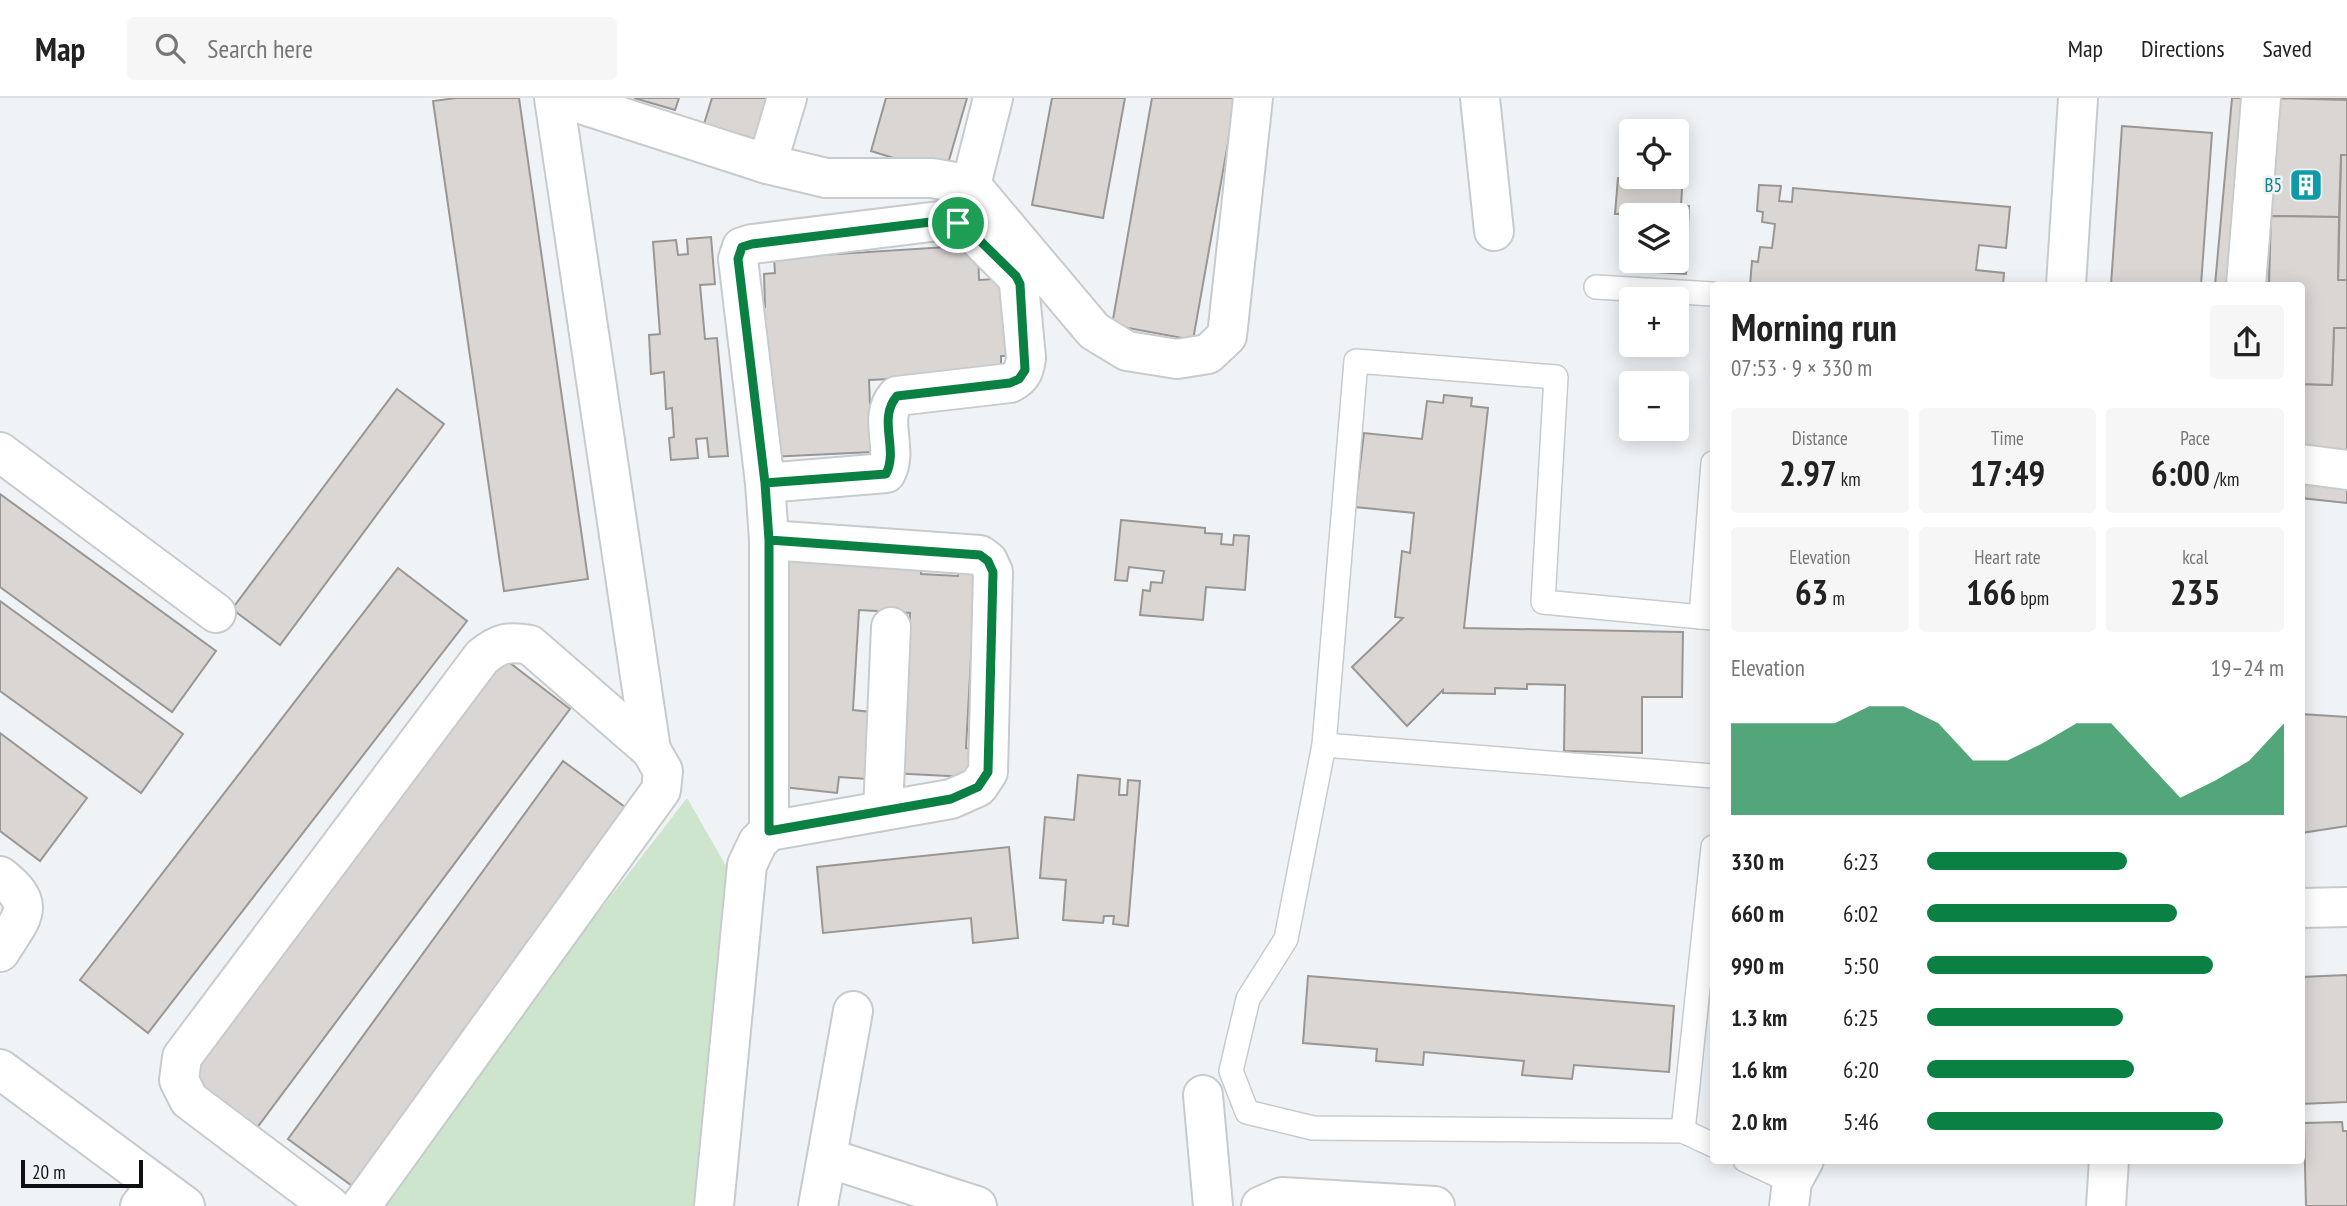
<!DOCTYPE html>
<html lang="en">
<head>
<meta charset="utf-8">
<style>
  body { margin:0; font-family:"PT Sans Narrow",sans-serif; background:#f6f6f6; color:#222; height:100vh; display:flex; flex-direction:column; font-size:26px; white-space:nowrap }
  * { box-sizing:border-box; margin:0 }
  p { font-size:23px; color:#767676 }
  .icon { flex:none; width:38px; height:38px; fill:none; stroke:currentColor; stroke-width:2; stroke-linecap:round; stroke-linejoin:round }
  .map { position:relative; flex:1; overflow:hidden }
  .panel { position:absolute; left:1710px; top:184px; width:595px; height:882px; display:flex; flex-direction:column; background:#fff; border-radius:7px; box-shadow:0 4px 18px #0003 }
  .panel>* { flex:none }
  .controls { position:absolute; left:1619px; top:21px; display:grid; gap:14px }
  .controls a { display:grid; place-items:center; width:70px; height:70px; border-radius:7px; background:#fff; box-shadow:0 4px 18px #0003; font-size:35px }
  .scale { position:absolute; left:21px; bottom:18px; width:122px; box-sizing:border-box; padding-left:7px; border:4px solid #0e1011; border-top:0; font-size:19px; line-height:24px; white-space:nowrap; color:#0e1011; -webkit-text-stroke:5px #eff3f6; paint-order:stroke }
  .pin { position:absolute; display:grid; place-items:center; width:60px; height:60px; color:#fff; margin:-30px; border:4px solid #fff; border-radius:50%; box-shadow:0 2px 7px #0007 }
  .round { display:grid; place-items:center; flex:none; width:74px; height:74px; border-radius:7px; background:#f6f6f6 }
  .head { display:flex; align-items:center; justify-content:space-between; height:119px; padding:0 21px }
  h1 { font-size:38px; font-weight:700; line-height:52px }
  .metrics { display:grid; grid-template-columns:repeat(3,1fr); gap:10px; height:119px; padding:7px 21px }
  .metrics div { display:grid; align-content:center; border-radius:7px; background:#f6f6f6; text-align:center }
  .metrics b { font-size:35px; font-weight:700 }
  .metrics small { font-size:19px; font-weight:400 }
  .metrics p { font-size:19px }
  .chart { height:196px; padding:14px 21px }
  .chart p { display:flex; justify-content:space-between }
  .chart svg { width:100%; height:126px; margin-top:7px; fill:#0b8043; opacity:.7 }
  ul { padding:0 21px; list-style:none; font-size:23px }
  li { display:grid; grid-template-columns:112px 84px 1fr; align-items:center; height:52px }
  li i { height:18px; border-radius:9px; background:#0b8043 }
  header { display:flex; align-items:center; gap:42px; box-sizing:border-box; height:98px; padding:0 35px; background:#fff; border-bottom:2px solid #e0e0e0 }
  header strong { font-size:33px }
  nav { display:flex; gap:38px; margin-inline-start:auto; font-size:24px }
  .search { width:490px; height:63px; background:#f6f6f6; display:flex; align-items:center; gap:18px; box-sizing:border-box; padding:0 24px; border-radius:7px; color:#767676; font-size:26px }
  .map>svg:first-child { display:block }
  .green { fill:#cde5cc }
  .building { fill:#dad6d3; stroke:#999693; stroke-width:2; fill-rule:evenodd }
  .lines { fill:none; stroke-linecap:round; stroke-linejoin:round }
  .lane-casing { stroke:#c7cbce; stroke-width:26 }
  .street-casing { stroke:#c7cbce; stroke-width:42 }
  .secondary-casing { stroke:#c7cbce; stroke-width:42 }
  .lane { stroke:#fff; stroke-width:23 }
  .street { stroke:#fff; stroke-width:38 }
  .secondary { stroke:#fff; stroke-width:38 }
  .route-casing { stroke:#fff; stroke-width:14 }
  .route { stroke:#0b8043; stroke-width:9 }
  .labels { text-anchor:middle; stroke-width:5; stroke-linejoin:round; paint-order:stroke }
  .culture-label { font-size:19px; fill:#0d838f; stroke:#eff3f6; text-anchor:end }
</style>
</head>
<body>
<header>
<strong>Map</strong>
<div class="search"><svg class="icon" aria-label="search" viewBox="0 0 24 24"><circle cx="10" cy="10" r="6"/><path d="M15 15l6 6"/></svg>Search here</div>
<nav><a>Map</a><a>Directions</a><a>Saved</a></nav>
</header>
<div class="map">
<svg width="2347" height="1108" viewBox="0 0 2347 1108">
  <rect width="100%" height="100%" fill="#eff3f6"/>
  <path class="green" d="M687 700 729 773 704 1108H371Z"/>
  <g class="building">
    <path d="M456 0H519L588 481 504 493 433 3Z"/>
    <path d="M634 0H679L675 12Z"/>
    <path d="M712 0H774L761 43 704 26Z"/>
    <path d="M886 0H967L945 76 871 53Z"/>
    <path d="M1052 0H1125L1103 120 1032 107Z"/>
    <path d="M1152 0H1236L1193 242 1112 227Z"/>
    <path d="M2232 0H2347V405L2301 400V187H2215Z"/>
    <path d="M2274 0 2347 2V57H2341L2338 182H2347V230H2334L2332 287 2301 286V187H2269Z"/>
    <path d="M2274 0 2347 2V57H2341L2339 119 2271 118Z"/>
    <path d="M2122 28 2212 35 2201 187H2111Z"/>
    <path d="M1629 44 1631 79H1676V59H1684L1681 108H1689L1686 176 1622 172 1625 116H1615L1618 80H1627ZM1631 117H1676V163H1631Z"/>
    <path d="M1759 87 1781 88 1779 103 1792 104 1793 90 2010 109 2006 150 1979 147 1976 172 2004 175 2003 187H1750L1752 163 1758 164 1760 149 1772 150 1775 126 1762 124 1763 114 1757 113Z"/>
    <path d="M2271 118 2339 119 2338 182H2347V230H2334L2332 287 2301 286V187H2269Z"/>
    <path d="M711 139 715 186 700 187 705 241 717 240 728 358 709 359 707 340 696 341 698 360 671 362 669 340 674 339 672 310 666 311 664 274 651 276 649 237 660 236 653 144 676 142 678 157 688 156 687 141Z"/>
    <path d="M978 147 979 182 1010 180 1014 258H1001V276L869 282 872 354 769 359 756 209H765L764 176 775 175 774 160Z"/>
    <path d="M397 291 444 326 280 547 232 511Z"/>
    <path d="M1444 297 1472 300 1471 308 1488 310 1464 530 1683 534 1682 599H1642V655L1564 653 1565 587 1527 586V591L1495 590V596L1443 595V592L1407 628 1352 569 1403 520 1395 519 1402 453 1410 455 1414 415 1355 409 1364 335 1422 341 1427 303 1443 305Z"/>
    <path d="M0 396 216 553 172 614 0 489Z"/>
    <path d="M1121 422 1205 430V435L1222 436 1221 446 1233 447 1234 437 1249 438 1245 492 1206 489 1203 522 1140 517 1143 492 1150 493 1151 484 1162 485 1164 473 1129 469 1127 483 1115 482Z"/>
    <path d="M785 453 922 462 921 476 958 478V467L976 469 966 650 984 652 968 679 890 675 892 635H906L910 515 859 512 853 612 872 614 867 681 839 679 837 695 774 688Z"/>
    <path d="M398 470 467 523 148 935 80 882Z"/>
    <path d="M0 503 183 636 141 695 0 593Z"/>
    <path d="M502 559 570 611 256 1031 187 979Z"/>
    <path d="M2301 616 2347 619V728L2301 735Z"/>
    <path d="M0 635 87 700 40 763 0 733Z"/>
    <path d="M563 663 629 712 355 1090 288 1041Z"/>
    <path d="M1078 677 1120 681 1119 697H1127L1128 682 1140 683 1128 828 1113 826 1114 818H1104L1103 825 1063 822 1066 782 1040 780 1045 719 1074 722Z"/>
    <path d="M1009 749 1018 840 973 845 971 820 823 835 817 769Z"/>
    <path d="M2347 877V1004L2301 1006V879Z"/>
    <path d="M1308 878 1674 908 1669 974 1574 967 1572 981 1522 977 1524 963 1424 954 1423 967 1376 963 1377 951 1303 945Z"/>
    <path d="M2342 1024 2343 1033H2347V1108H2306L2304 1025Z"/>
  </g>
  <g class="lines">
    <defs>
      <g id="lane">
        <path d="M1596 189 1713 196"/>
        <path d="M1713 365 1701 519 1713 520"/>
        <path d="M1324 647 1356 263 1556 279 1543 504 1701 519"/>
        <path d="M1713 678 1324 647 1286 841 1248 901 1231 973 1247 1014 1313 1030 1683 1033 1713 1047"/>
        <path d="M1683 1033 1713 749"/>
        <path d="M1745 1062 1792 1084"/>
      </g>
      <g id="street">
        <path d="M554 0 651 652"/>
        <path d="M562 0 767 66 826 80H932L971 87 1094 233 1127 253 1177 261 1208 256 1227 238 1253 0"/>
        <path d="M1480 0 1494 133"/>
        <path d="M767 66 787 0"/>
        <path d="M971 87 993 0"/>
        <path d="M2066 187 2078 0"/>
        <path d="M2246 187 2261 0"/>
        <path d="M0 354 216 515"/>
        <path d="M2301 366 2347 372"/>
        <path d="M765 385 886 375C899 351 877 320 897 298L1010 285C1022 279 1024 273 1026 260L1019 186 1016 178 967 129 947 122 752 146 742 149 738 161 765 385 769 442V733"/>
        <path d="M883 713 891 529"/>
        <path d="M0 778C39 808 21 819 0 854"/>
        <path d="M2301 810 2347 809"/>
        <path d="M1203 997 1213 1108"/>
        <path d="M828 1060 977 1108"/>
        <path d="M140 1108 157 1088"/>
        <path d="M330 1108 189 1002 179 982 182 959 482 559C499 545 508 543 530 547L651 652 663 673 661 692 361 1108"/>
        <path d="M714 1108 747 767 758 744 769 733 951 701 978 689 988 674 993 474 988 463 980 457 769 442"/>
        <path d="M818 1108 853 913"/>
        <path d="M1261 1108 1282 1099 1435 1108"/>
        <path d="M1789 1108 1792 1084 1804 1062"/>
        <path d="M2106 1108 2109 1062"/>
      </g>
      <path id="secondary" d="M0 971 185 1108"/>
    </defs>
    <use href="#lane" class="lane-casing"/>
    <use href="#street" class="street-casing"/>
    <use href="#secondary" class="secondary-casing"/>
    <use href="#lane" class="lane"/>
    <use href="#street" class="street"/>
    <use href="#secondary" class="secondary"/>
  </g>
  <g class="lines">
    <defs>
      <path id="route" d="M958 125 947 122 752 146 742 149 738 161 765 385 769 442 980 457 988 463 993 474 988 674 978 689 951 701 769 733V442L765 385 886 376C899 351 877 321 897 298L1010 285 1019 281 1025 272 1020 186 1016 178 967 130 958 125"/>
    </defs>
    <use href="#route" class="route-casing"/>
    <use href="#route" class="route"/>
  </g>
  <defs>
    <symbol id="building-square" viewBox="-11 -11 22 22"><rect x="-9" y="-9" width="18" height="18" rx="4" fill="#0f9aa8" stroke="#eff3f6"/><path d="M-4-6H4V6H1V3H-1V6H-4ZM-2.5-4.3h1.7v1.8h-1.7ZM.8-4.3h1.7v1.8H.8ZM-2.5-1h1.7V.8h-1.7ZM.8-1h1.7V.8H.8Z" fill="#fff"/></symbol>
  </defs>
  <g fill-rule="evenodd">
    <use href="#building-square" x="2287" y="68" width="38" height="38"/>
  </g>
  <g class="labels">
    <g class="culture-label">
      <text x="2282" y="94">B5</text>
    </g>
  </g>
</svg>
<div class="controls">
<a><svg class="icon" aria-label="locate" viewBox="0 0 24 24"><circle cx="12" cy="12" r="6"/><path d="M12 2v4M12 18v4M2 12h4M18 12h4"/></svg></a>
<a><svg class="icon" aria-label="layers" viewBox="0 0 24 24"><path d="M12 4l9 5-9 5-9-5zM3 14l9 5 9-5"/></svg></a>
<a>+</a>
<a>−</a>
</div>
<div class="scale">20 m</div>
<div class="pin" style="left:958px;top:125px;background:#1e9e55"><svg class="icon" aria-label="arrive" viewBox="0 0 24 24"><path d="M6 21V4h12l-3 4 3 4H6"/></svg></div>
<section class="panel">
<div class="head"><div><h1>Morning run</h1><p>07:53 · 9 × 330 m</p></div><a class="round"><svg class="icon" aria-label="share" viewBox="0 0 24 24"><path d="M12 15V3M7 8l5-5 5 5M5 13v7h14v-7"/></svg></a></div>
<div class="metrics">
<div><p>Distance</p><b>2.97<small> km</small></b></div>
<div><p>Time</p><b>17:49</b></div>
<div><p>Pace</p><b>6:00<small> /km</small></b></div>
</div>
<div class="metrics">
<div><p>Elevation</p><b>63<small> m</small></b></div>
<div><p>Heart rate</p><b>166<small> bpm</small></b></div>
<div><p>kcal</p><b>235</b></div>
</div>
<div class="chart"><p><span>Elevation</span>19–24 m</p>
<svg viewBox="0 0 160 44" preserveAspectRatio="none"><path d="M0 44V12L10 12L20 12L30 12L40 6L50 6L60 12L70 25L80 25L90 19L100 12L110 12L120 25L130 38L140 32L150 25L160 12V44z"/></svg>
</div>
<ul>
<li><b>330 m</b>6:23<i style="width:56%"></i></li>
<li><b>660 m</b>6:02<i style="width:70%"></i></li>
<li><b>990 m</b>5:50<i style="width:80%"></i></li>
<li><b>1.3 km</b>6:25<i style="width:55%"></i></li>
<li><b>1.6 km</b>6:20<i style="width:58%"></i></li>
<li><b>2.0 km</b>5:46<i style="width:83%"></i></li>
</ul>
</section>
</div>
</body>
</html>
